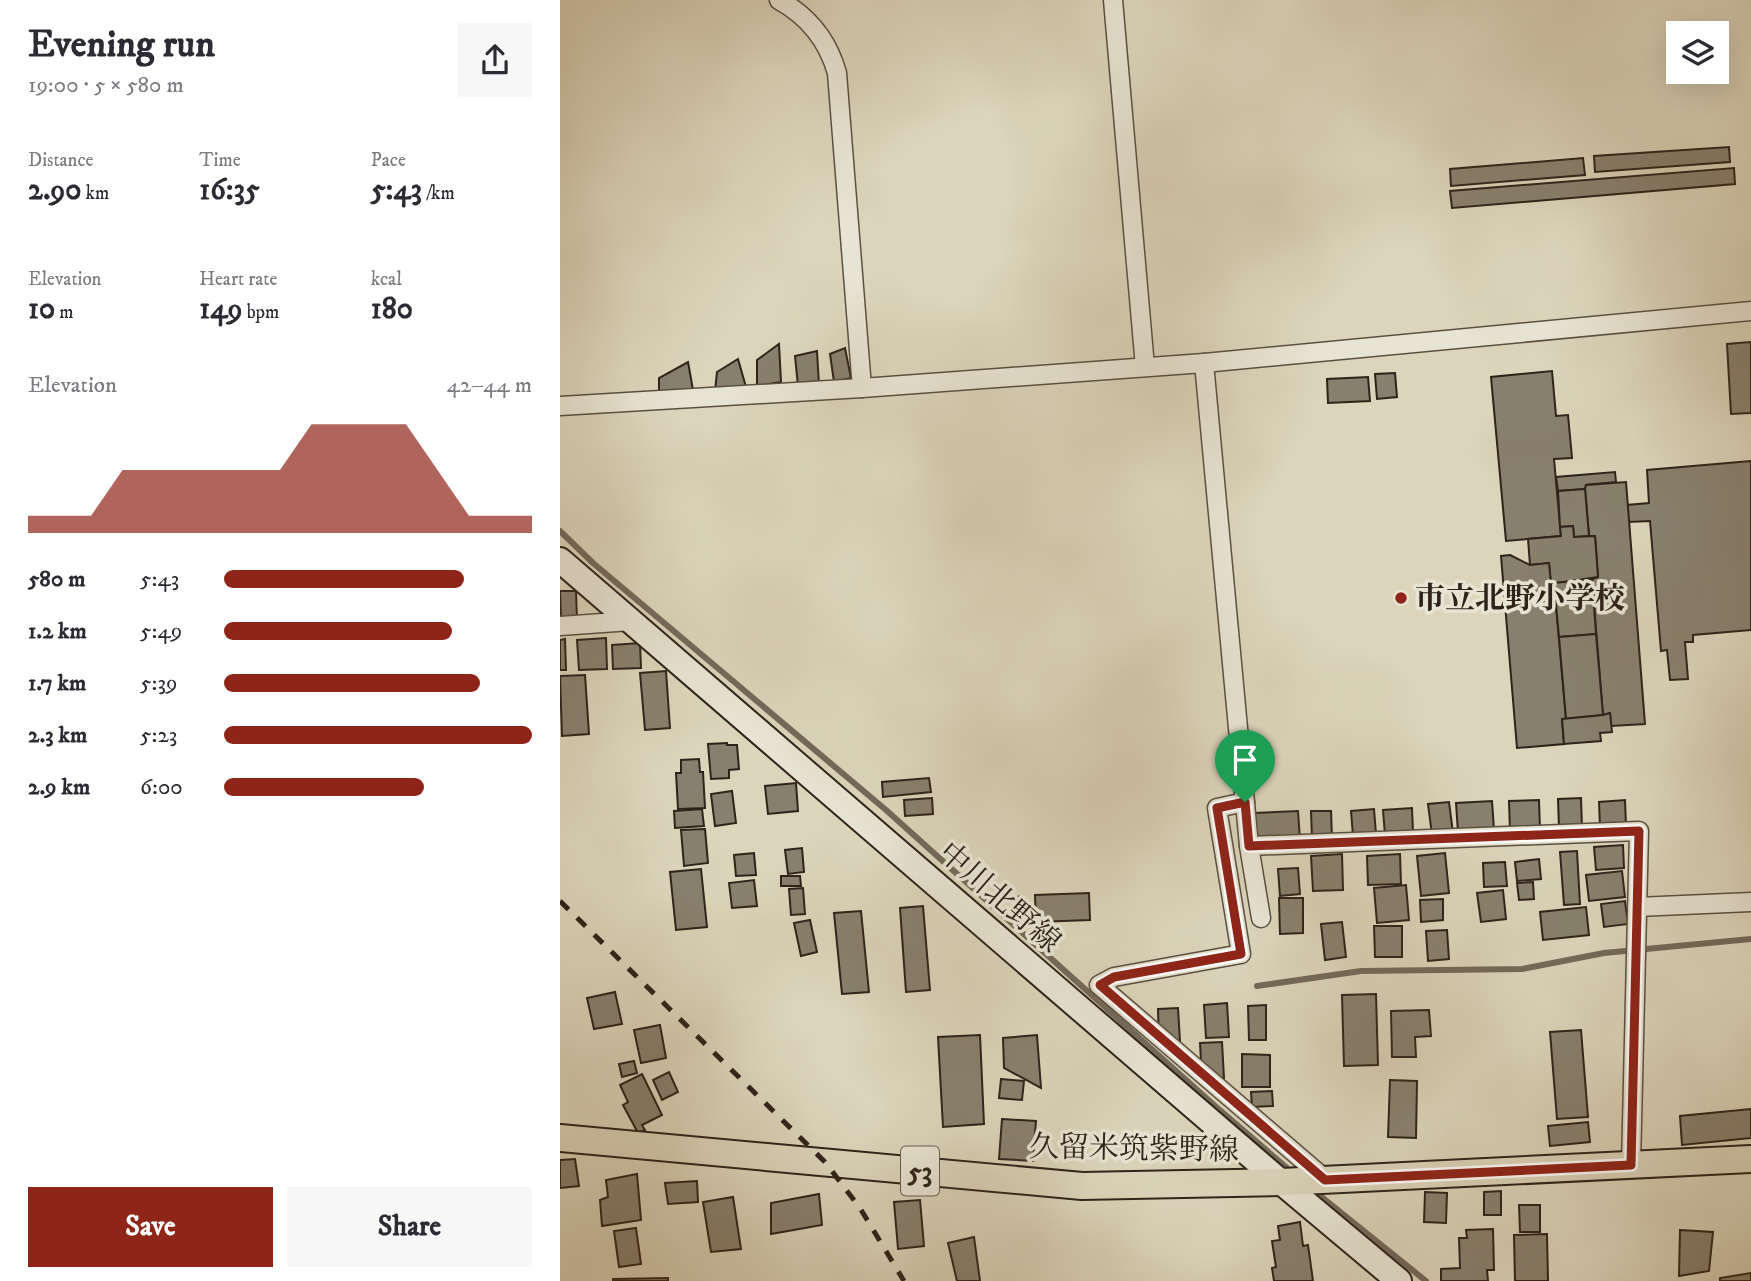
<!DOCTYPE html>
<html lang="en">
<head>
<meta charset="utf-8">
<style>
  body { margin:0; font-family:"IM FELL DW Pica","Noto Serif JP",serif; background:#f7f7f7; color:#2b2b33; height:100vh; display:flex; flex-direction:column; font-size:26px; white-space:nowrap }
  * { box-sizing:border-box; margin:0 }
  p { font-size:23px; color:#7c7c81 }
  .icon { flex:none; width:38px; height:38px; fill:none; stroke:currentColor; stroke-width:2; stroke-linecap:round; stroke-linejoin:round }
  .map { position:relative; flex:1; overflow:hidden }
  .side { display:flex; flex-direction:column; background:#fff; width:560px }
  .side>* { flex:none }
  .tools { position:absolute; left:1106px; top:21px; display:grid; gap:14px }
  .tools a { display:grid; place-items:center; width:63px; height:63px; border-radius:0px; background:#fff; box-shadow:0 7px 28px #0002; font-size:35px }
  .pin { position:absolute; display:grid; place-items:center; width:60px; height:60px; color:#fff; margin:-72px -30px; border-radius:50% 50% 50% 0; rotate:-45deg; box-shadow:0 0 7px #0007 }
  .pin .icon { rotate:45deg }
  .round { display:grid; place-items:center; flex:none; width:74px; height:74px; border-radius:0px; background:#f7f7f7 }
  .head { display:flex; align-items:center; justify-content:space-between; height:119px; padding:0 28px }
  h1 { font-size:38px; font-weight:700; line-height:52px }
  .figures { display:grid; grid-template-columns:repeat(3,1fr); gap:10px; height:119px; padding:7px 28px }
  .figures div { display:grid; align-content:center }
  .figures b { font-size:30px; font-weight:700 }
  .figures small { font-size:19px; font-weight:400 }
  .figures p { font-size:19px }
  .chart { height:196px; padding:14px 28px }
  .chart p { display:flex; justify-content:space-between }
  .chart svg { width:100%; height:126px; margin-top:7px; fill:#8f2418; opacity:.7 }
  .action { display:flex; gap:14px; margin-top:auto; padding:14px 28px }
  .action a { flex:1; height:80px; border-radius:0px; background:#8f2418; color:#fff; font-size:28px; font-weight:700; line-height:80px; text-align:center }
  .action a+a { background:#f7f7f7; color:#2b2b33 }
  ul { padding:0 28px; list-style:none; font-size:23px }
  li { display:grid; grid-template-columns:112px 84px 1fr; align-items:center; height:52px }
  li i { height:18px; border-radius:9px; background:#8f2418 }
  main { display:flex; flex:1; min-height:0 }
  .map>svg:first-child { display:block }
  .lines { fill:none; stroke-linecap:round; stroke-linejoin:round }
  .stream { stroke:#73695a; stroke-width:6 }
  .building { fill:#88806e; stroke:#2e231a; stroke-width:2 }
  .minor-casing { stroke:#5a5042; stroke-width:21 }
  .secondary-casing { stroke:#2e231a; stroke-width:28 }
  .primary-casing { stroke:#2e231a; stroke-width:30 }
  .minor { stroke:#e8e4d3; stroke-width:18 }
  .secondary { stroke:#e8e4d3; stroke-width:24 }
  .primary { stroke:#dcd5bb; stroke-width:26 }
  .rail { stroke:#2e231a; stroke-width:5; stroke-dasharray:12 12; stroke-linecap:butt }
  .route-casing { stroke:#fff; stroke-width:14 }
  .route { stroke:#8f2418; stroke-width:9 }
  .poi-dot { fill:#8f2418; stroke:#e8e4d3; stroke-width:2.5 }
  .labels { text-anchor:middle; stroke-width:7; stroke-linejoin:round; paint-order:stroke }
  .shield { fill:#e8e4d3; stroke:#665d52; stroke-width:2 }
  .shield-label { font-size:28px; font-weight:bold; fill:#2e231a }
  .poi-label { font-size:30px; font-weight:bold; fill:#2e231a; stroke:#e8e4d3; text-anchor:start }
  .street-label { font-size:30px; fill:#2e231a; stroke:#e8e4d3 }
</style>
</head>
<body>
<main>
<section class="side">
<div class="head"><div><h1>Evening run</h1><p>19:00 · 5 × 580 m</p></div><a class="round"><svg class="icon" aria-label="share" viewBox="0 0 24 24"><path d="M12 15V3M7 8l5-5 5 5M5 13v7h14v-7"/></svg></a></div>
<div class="figures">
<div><p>Distance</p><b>2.90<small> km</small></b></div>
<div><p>Time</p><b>16:35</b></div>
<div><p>Pace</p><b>5:43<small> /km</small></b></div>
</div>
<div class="figures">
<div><p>Elevation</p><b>10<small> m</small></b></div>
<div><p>Heart rate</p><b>149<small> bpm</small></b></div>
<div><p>kcal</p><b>180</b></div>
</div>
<div class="chart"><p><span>Elevation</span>42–44 m</p>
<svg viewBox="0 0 160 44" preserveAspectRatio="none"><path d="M0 44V38L10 38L20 38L30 22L40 22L50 22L60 22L70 22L80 22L90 6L100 6L110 6L120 6L130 22L140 38L150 38L160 38V44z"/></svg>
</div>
<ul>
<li><b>580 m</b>5:43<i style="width:78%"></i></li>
<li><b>1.2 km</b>5:49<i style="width:74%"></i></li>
<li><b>1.7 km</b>5:39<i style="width:83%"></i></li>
<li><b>2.3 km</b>5:23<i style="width:100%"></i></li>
<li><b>2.9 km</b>6:00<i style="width:65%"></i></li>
</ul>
<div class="action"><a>Save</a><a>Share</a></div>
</section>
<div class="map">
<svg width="1191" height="1281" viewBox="0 0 1191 1281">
  <rect width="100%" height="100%" fill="#dcd5bb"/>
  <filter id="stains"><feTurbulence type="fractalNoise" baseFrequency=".00286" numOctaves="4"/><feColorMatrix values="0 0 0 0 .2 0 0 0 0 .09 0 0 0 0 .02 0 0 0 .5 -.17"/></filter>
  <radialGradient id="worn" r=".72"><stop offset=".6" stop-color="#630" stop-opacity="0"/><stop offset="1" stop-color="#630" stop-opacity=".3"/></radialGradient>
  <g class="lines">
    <g class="stream">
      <path d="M0 531 33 563 326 810 655 1106 734 1174"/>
      <path d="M697 986 801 971 962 969 1044 953 1191 939"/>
      <path d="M753 1190 866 1281"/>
    </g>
  </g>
  <g class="building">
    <path d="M1169 147 1170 162 1035 172 1034 156Z"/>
    <path d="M1023 158 1025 175 891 186 890 169Z"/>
    <path d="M1174 168 1175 184 892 208 890 191Z"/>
    <path d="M1191 342V413L1171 414 1167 344Z"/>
    <path d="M219 344 221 382 197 386V360Z"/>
    <path d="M285 348 291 378 274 382 270 354Z"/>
    <path d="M257 351 259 385 238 386 235 356Z"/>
    <path d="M178 359 186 387 155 391 157 372Z"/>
    <path d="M128 362 133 390 99 395V378Z"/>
    <path d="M992 371 996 416 1008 415 1012 458 994 459 1001 536 946 541 931 377Z"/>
    <path d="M835 373 837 397 817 399 815 374Z"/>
    <path d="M808 377 810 401 768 403 767 379Z"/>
    <path d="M1191 461V630L1133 635V642H1125L1128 679 1110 680 1107 650 1101 651 1090 521 1068 522 1067 505 1089 503 1087 470Z"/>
    <path d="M1055 472 1056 482 1026 485 1025 489 998 491 996 477Z"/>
    <path d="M1066 482 1085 724 1051 726 1050 713 1043 715 1032 579 1038 577 1035 536H1029L1025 489 1026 485Z"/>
    <path d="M1025 489 1029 536 1014 537 1013 526 1000 527 998 491Z"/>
    <path d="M1013 526 1014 537 1035 536 1038 577 991 584 989 563 970 565 968 539 1001 536 1000 527Z"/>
    <path d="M950 555 970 565 989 563 991 584 994 583 1006 719H1002L1004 744 957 748 941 556Z"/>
    <path d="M1032 579 1036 634 999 637 994 583Z"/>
    <path d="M0 591H16L17 619 1 620Z"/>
    <path d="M1036 634 1043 715 1006 719 999 637Z"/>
    <path d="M46 638 47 669 19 670 17 640Z"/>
    <path d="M5 639 6 670H0V640Z"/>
    <path d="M80 643 81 668 53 669 52 645Z"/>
    <path d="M106 671 110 728 85 730 80 673Z"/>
    <path d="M25 675 29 734 2 736 0 676Z"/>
    <path d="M1050 713 1052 732 1040 733 1041 741 1004 744 1002 719 1043 715Z"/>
    <path d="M167 743V745H177L179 769 169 770V778L151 779 148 744Z"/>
    <path d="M139 759 140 772H143L145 808 118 809 116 773H121V760Z"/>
    <path d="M369 778 371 792 323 797 322 782Z"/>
    <path d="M236 783 238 811 208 814 205 786Z"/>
    <path d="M172 791 176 823 155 826 151 794Z"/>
    <path d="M372 798 373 814 345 816 344 800Z"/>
    <path d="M1021 798 1022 828 999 829 998 799Z"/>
    <path d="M979 800 980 831 950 832 949 801Z"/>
    <path d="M1065 800 1066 826 1040 827 1039 802Z"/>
    <path d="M932 801 934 830 898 832 896 803Z"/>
    <path d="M889 802 893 833 872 835 868 804Z"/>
    <path d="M852 808 853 833 825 835 823 810Z"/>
    <path d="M142 809 144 826 115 828 114 811Z"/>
    <path d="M814 809 816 834 793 836 791 811Z"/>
    <path d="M738 811 740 840 694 842 693 813Z"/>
    <path d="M751 811H771L772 838 752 839Z"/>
    <path d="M145 829 148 863 124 866 121 830Z"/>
    <path d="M1063 845 1064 868 1036 870 1034 847Z"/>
    <path d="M242 848 244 872 228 874 225 850Z"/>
    <path d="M1017 851 1020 904 1004 905 1000 852Z"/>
    <path d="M194 853 196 875 176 876 174 855Z"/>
    <path d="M885 853 889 893 861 896 857 856Z"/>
    <path d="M782 854 783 890 753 891 751 856Z"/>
    <path d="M840 854 841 884 808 885 807 856Z"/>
    <path d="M979 859 981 879 957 881 955 862Z"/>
    <path d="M945 862 947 886 924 887 923 863Z"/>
    <path d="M738 868 740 894 720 896 718 869Z"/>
    <path d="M141 869 147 927 116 930 110 872Z"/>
    <path d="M1062 871 1065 897 1029 901 1026 875Z"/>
    <path d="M221 876H240L241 886H221Z"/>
    <path d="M194 880 197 906 172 908 169 883Z"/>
    <path d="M973 882 974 899 959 900 957 883Z"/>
    <path d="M846 885 849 920 817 923 814 888Z"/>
    <path d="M243 888 245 914 231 915 229 889Z"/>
    <path d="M943 890 946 919 921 922 917 893Z"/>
    <path d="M529 893 530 920 476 922 475 895Z"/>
    <path d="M463 896V915H456V897Z"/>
    <path d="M719 898H743V933L720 934Z"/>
    <path d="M883 899V920L861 922 860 900Z"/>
    <path d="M1065 901 1068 924 1044 927 1041 904Z"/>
    <path d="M363 906 370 990 346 992 340 908Z"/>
    <path d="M1026 907 1029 935 983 940 980 912Z"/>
    <path d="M301 911 309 992 282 994 274 913Z"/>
    <path d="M250 920 257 952 241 956 234 923Z"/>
    <path d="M782 922 786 957 765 960 761 924Z"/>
    <path d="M814 926H842V957H815Z"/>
    <path d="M887 930 889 959 868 961 866 931Z"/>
    <path d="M55 992 62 1024 34 1029 27 998Z"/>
    <path d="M816 994 818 1065 784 1066 782 995Z"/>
    <path d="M667 1003 669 1037 646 1038 644 1005Z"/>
    <path d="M706 1005V1040H689L688 1006Z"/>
    <path d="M618 1008 620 1041 599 1042 598 1009Z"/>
    <path d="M869 1010 871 1036 855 1037 856 1057H832L831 1011Z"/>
    <path d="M100 1025 106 1058 81 1063 74 1030Z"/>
    <path d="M1021 1030 1028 1117 997 1119 990 1032Z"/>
    <path d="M420 1035 424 1124 383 1127 378 1037Z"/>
    <path d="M477 1035 481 1088 444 1068 443 1038Z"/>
    <path d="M662 1042 664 1078 642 1079 640 1043Z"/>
    <path d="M682 1054 710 1055V1087H682Z"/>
    <path d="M74 1061 77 1073 62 1077 59 1064Z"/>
    <path d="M109 1072 118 1092 102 1100 93 1080Z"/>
    <path d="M82 1074 102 1115 82 1125 85 1130 78 1133 63 1105 68 1102 60 1085Z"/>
    <path d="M441 1079 464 1081 462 1100 439 1098Z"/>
    <path d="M830 1080 857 1081 856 1138 828 1137Z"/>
    <path d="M712 1091 713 1106 692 1107 691 1092Z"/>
    <path d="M1191 1109V1138L1122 1145 1120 1116Z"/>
    <path d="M442 1119 476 1121 473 1161 439 1159Z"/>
    <path d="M1028 1122 1030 1142 990 1146 988 1126Z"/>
    <path d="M15 1159 19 1186 0 1188V1160Z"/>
    <path d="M77 1174 81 1220 42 1226 40 1200 48 1197 46 1180Z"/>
    <path d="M137 1181 138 1202 108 1204 105 1183Z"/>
    <path d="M941 1191V1215H924V1192Z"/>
    <path d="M865 1192 887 1193 886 1223 864 1222Z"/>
    <path d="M259 1194 262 1225 211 1234V1203Z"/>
    <path d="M173 1197 181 1249 151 1252 143 1202Z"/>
    <path d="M360 1200 364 1246 338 1249 334 1202Z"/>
    <path d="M959 1205H980V1232H960Z"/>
    <path d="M740 1222 743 1246 748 1245 753 1281H714L712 1268 716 1267 712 1241 720 1240 718 1226Z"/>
    <path d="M76 1228 81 1264 59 1267 54 1231Z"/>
    <path d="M933 1229 934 1270H927L928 1281H881V1269L900 1268 899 1238H907L906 1230Z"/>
    <path d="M1120 1230 1153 1232 1149 1271 1119 1276Z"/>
    <path d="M987 1234 988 1281H955L954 1235Z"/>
    <path d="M414 1237 420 1281H397L388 1243Z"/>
    <path d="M1191 1273V1281H1160V1278Z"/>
    <path d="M108 1278V1281H53V1279Z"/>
  </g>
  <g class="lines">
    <defs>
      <g id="minor">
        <path d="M219 0C248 16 268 41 277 73L302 388"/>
        <path d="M553 0 585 367"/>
        <path d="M644 363 689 846 701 918"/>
        <path d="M0 406 302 388 644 363 1191 311"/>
        <path d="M0 626 71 621"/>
        <path d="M685 802 657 808 681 954 554 977 539 985 765 1179"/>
        <path d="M689 846 1079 831 1071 1165"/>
        <path d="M1077 907 1191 902"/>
      </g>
      <path id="secondary" d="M0 560 721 1182 839 1281"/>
      <path id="primary" d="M0 1138 522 1186 721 1182 1191 1159"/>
    </defs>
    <use href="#minor" class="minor-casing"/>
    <use href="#secondary" class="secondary-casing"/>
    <use href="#primary" class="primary-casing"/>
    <use href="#minor" class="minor"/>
    <use href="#secondary" class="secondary"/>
    <use href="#primary" class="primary"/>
    <path class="rail" d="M0 901 265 1162 300 1208 344 1281"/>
  </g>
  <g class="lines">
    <defs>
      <path id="route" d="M685 802 689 846 1079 831 1071 1165 765 1180 540 985 554 977 681 954 657 808Z"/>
    </defs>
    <use href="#route" class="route-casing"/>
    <use href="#route" class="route"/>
  </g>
  <circle class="poi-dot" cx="841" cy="598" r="7"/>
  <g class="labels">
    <rect class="shield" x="341" y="1146.5" width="38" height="49" rx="5"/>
    <g class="shield-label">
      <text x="360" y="1181">53</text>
    </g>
    <g class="poi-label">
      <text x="855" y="608">市立北野小学校</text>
    </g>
    <g class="street-label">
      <text transform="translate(440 897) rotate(41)" y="10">中川北野線</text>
      <text transform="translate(574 1148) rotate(1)" y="10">久留米筑紫野線</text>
    </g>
  </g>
  <rect width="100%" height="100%" filter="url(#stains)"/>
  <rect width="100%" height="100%" fill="url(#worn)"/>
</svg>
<div class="tools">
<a><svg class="icon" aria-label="layers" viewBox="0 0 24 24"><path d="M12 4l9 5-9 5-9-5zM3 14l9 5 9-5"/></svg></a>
</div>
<div class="pin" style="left:685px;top:802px;background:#1e9e55"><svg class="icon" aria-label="arrive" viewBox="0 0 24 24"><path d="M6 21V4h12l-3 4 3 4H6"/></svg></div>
</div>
</main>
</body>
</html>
